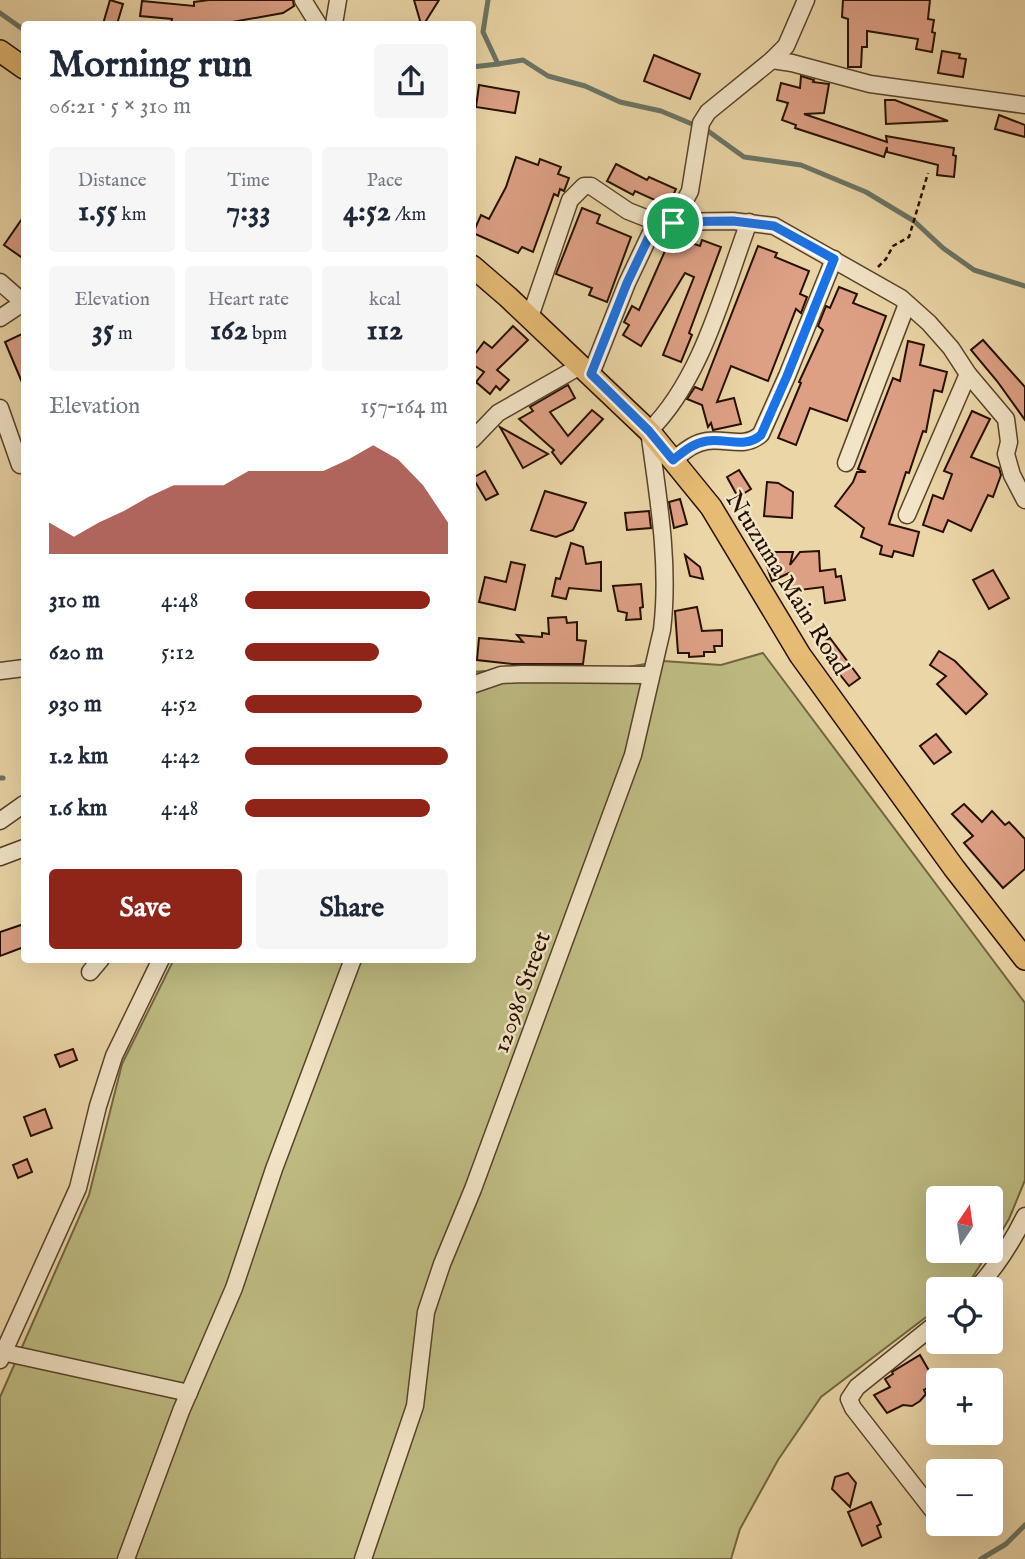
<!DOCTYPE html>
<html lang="en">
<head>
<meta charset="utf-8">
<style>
  body { margin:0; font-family:"IM FELL English",serif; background:#f6f6f7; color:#1f2937; height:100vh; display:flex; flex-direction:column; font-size:26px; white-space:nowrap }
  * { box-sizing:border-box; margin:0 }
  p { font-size:23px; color:#747a83 }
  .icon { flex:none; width:38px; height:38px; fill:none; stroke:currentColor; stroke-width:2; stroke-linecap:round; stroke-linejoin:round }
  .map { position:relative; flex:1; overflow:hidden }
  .side { position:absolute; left:21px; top:21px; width:455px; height:942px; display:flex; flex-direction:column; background:#fff; border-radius:7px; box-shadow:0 7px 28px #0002 }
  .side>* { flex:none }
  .needle { width:46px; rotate:13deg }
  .buttons { position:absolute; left:926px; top:1186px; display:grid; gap:14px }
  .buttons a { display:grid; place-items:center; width:77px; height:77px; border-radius:7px; background:#fff; box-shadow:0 7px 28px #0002; font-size:35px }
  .pin { position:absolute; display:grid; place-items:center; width:60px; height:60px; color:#fff; margin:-30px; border:4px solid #fff; border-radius:50%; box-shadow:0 2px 7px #0007 }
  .round { display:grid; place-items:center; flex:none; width:74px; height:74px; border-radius:7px; background:#f6f6f7 }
  .head { display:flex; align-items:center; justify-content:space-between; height:119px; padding:0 28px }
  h1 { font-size:38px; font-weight:800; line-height:52px }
  .metrics { display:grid; grid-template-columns:repeat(3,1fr); gap:10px; height:119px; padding:7px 28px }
  .metrics div { display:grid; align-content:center; border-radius:7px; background:#f6f6f7; text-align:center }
  .metrics b { font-size:30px; font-weight:800 }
  .metrics small { font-size:19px; font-weight:400 }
  .metrics p { font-size:19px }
  .chart { height:196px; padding:14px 28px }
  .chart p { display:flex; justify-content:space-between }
  .chart svg { width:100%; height:126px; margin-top:7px; fill:#8f2418; opacity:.7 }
  .action { display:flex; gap:14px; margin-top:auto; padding:14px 28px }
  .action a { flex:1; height:80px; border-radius:7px; background:#8f2418; color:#fff; font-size:28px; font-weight:800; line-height:80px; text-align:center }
  .action a+a { background:#f6f6f7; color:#1f2937 }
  ul { padding:0 28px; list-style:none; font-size:23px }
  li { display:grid; grid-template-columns:112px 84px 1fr; align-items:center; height:52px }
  li i { height:18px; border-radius:9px; background:#8f2418 }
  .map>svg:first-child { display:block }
  .green { fill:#bebc82; stroke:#726641; stroke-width:2 }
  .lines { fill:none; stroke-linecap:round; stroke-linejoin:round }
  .stream { stroke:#6b7565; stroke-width:5 }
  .building { fill:#dda085; stroke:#271000; stroke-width:2 }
  .minor-casing { stroke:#58422a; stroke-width:19 }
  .major-casing { stroke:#271000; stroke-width:24 }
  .path { stroke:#271000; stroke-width:2.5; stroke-dasharray:5 3.5; stroke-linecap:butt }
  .minor { stroke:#f2e4c6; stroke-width:16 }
  .major { stroke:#e6bb74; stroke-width:21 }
  .route-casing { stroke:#fff; stroke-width:14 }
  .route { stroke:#1a73e8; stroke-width:9 }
  .labels { text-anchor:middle; stroke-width:5; stroke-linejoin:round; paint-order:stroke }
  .street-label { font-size:24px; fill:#271000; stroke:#f2e4c6 }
</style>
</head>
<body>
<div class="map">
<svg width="1025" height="1559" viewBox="0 0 1025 1559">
  <rect width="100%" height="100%" fill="#ebd6a7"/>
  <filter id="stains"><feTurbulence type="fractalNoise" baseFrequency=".00286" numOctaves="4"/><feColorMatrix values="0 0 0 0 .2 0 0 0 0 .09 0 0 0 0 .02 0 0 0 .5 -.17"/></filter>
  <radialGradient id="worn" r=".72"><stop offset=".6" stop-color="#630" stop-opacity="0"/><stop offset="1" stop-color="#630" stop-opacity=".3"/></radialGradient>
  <path class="green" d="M763 653 1025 1003V1180L1009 1219 991 1249 990 1199H938V1251H989L967 1286 962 1290H938V1308L821 1397 778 1460 740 1529 731 1559H0V1397L89 1195 122 1064 174 959H472L473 672 515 669H616L663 661 721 665Z"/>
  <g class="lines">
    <g class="stream">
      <path d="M488 0 483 32 498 64 523 60 548 76 585 86 620 102 661 111 692 124"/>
      <path d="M0 13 24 30"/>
      <path d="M472 67 498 64"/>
      <path d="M708 131 744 157 801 165 866 192 914 221 943 248 974 270 1025 286"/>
      <path d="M0 778H3"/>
      <path d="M981 1559 1006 1544 1025 1525"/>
    </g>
  </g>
  <g class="building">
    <path d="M110 0 123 4 117 24H103Z"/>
    <path d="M209 0H293L294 6 283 13 221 24H171L172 19 140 16 142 1 194 6V2Z"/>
    <path d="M414 0H439L424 24H421Z"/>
    <path d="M843 0H930L928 19 934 20 932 32 935 33 932 52 916 49 918 39 867 31V47H862L861 67H848V19L842 17Z"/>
    <path d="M942 51 960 54 959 58 966 59 963 77 938 73Z"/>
    <path d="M654 55 700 74 690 99 644 81Z"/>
    <path d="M801 76 814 80 813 82 829 84 824 113 804 114 887 142 886 136 954 148 953 155 956 156 954 177 937 175 938 165 887 152V147L884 157 795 128 796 125 782 120 788 103 777 100 781 83 800 88Z"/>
    <path d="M479 85 519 92 515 113 476 107Z"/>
    <path d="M885 100H895L948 121 886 124Z"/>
    <path d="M999 115 1025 125V137L995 129Z"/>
    <path d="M516 157 538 165 540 159 561 167 558 174 569 178 564 191 560 189 558 196 554 194 533 252 522 247 518 253 473 233 481 215 489 219 506 187Z"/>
    <path d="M616 164 647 180 649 177 676 189 668 206 635 191 633 195 607 181Z"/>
    <path d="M582 208 600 215 597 223 631 237 607 302 589 295 592 288 556 274Z"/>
    <path d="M24 216V259L4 245Z"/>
    <path d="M677 238 700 246 702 240 721 247 689 333 692 335 681 362 663 355 694 277 685 273 641 346 623 335 629 325 624 322 632 306 639 310 668 244 674 246Z"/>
    <path d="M758 246 777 253 775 257 809 271 800 294 807 297 801 313 796 309 768 381 731 366 717 402 734 398 741 424 713 430 711 423 708 427 702 405 687 399 695 387 702 390Z"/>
    <path d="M839 287 857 294 853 303 886 316 847 421 810 408 796 445 778 438 801 383 799 382 823 330 818 326 826 306 830 308Z"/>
    <path d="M513 326 528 340 497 370 509 380 500 390 496 386 490 394 476 382 484 372 472 364V358L484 342 492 348Z"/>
    <path d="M24 333V387L5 342Z"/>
    <path d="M983 340 1025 387V420L997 381 971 350Z"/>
    <path d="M908 341 924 345 920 365 947 372 942 392 934 390 926 432 923 431 909 473 906 472 889 524 919 532 913 556 894 551 892 557 880 554 882 546 861 537 864 528 835 506 853 482 857 472H866L858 469 893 378 900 381Z"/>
    <path d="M568 385 575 398 550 412 568 436 592 410 603 419 561 464 552 452 554 450 519 419 533 411 530 407Z"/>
    <path d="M972 411 990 419 971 457 999 468 1001 475 993 497 988 495 971 531 948 520 943 532 923 525 933 495 943 499 952 474 944 471Z"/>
    <path d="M500 427 548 454 523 468Z"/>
    <path d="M739 470 751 489 738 497 727 477Z"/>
    <path d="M485 471 498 494 486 500 473 478Z"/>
    <path d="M767 482 778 483 793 492 792 518 764 516Z"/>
    <path d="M545 491 586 503 573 530 556 537 531 530Z"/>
    <path d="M680 499 687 524 674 528 669 502Z"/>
    <path d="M649 511 651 528 627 530 625 513Z"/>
    <path d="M571 543 583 547 586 564 601 562V591L569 588 566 599 552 596 556 578 560 579Z"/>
    <path d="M819 551 820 571 835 569 836 577 841 576 845 600 825 603 823 587 792 591 789 573 772 581 765 561 772 556V552H793L790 565 800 552Z"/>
    <path d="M685 555 700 567 703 579 690 576Z"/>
    <path d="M511 562 525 565 515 610 479 602 485 577 506 582Z"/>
    <path d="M993 570 1009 598 989 609 973 580Z"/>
    <path d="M641 584 643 607 640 608 641 619 626 620 627 613 618 611 613 586Z"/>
    <path d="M697 607 702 631 722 630V646H714L715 652H704V656L689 657V653H678L675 611Z"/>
    <path d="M566 617 567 623 577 622V640L586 641 583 664H512L477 660 479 638 523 642 517 635 542 637V633L549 634 548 618Z"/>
    <path d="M830 638 860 678 849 686 818 647Z"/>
    <path d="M939 651 955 661 987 694 966 714 937 684 946 676 930 665Z"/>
    <path d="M936 734 951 752 934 764 920 746Z"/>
    <path d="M964 804 982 822 992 811 1005 825 1009 822 1025 839V869L1003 888 964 843 973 836 952 814Z"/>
    <path d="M24 924V947L0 956V932Z"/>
    <path d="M73 1049 77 1060 60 1067 55 1055Z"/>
    <path d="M45 1109 52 1128 31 1136 24 1117Z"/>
    <path d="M27 1159 32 1172 18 1178 13 1165Z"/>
    <path d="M920 1355 936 1383 924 1390 926 1394 920 1401 912 1406 903 1405 887 1413 874 1395 890 1387 885 1379 893 1374 892 1372Z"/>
    <path d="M848 1473 856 1483 850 1507 832 1489 835 1477Z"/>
    <path d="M871 1502 881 1524 877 1526 881 1537 862 1546 848 1512Z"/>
  </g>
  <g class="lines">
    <defs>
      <g id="minor">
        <path d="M303 0 318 24"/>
        <path d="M334 24 338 0"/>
        <path d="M772 60 792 63 870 84 1025 105"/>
        <path d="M673 223 690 191 701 123 708 112 772 60 786 46 806 0"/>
        <path d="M0 282 24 303"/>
        <path d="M530 317 570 200 584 186H591L628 211 656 222 733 221 774 226 901 298 929 323 951 348 968 374 1006 419 1009 442 1006 454 1012 475 1025 500"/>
        <path d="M0 318 24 302"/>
        <path d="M591 374 627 283 656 222"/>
        <path d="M0 408 20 465"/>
        <path d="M472 440 498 413 582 365"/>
        <path d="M673 460C684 452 693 443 707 441 726 438 745 449 761 434L787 376 834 259"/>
        <path d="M846 463 907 304"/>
        <path d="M907 515 968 374"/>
        <path d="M0 671 24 668"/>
        <path d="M472 685 501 675 522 674 650 675"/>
        <path d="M0 821 24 804"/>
        <path d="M0 857 24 848"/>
        <path d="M90 972 101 959"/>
        <path d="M975 1290C996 1268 1011 1244 1025 1216"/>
        <path d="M938 1322 857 1387 849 1399 853 1408 938 1517"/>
        <path d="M2 1352 189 1393"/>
        <path d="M0 1360 78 1188 98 1106 114 1056 161 959"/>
        <path d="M126 1559 181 1411 234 1288 274 1169 353 959"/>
        <path d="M363 1559 415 1406 426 1312 442 1264 473 1189 633 755 662 630C670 564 658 496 649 431 702 379 723 291 749 222"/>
      </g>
      <g id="major">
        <path d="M0 51 24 68"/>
        <path d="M472 266 508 297 649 431 711 507 800 655 954 868 1025 959"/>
      </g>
    </defs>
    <use href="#minor" class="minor-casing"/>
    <use href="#major" class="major-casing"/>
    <path class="path" d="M878 267 886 259 893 246 909 237 928 173"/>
    <use href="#minor" class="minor"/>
    <use href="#major" class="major"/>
  </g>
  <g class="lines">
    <defs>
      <path id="route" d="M733 221 774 226 834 259 787 376 761 435C745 449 726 438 707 441 693 443 684 451 673 460L649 431 591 374 627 283 656 222Z"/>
    </defs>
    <use href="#route" class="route-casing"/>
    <use href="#route" class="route"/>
  </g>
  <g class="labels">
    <g class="street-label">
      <text transform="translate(788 583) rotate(58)" y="8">Ntuzuma Main Road</text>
      <text transform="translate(521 992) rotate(-70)" y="8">120986 Street</text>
    </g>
  </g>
  <rect width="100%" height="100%" filter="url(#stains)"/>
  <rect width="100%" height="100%" fill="url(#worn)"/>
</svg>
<div class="buttons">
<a><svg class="needle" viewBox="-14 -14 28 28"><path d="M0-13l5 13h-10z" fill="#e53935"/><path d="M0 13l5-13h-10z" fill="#747a83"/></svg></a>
<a><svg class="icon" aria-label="locate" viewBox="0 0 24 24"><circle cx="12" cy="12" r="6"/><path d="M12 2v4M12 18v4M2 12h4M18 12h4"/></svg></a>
<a>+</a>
<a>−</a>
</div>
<div class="pin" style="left:673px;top:223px;background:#1e9e55"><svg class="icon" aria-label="arrive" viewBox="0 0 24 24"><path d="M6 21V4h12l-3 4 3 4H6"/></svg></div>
<section class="side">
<div class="head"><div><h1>Morning run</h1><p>06:21 · 5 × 310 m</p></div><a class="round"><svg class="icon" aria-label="share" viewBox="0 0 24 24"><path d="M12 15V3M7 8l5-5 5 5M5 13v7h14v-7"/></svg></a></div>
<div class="metrics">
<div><p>Distance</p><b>1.55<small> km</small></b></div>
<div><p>Time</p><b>7:33</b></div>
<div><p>Pace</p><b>4:52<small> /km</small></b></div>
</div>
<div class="metrics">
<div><p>Elevation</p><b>35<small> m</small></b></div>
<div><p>Heart rate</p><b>162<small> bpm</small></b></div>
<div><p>kcal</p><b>112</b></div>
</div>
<div class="chart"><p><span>Elevation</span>157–164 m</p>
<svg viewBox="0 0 160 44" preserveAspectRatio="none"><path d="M0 44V33L10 38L20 33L30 29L40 24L50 20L60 20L70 20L80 15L90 15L100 15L110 15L120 11L130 6L140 11L150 20L160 33V44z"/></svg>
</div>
<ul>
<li><b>310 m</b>4:48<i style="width:91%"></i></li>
<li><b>620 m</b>5:12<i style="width:66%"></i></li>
<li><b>930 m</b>4:52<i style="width:87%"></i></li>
<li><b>1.2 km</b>4:42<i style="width:100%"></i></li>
<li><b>1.6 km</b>4:48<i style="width:91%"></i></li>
</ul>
<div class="action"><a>Save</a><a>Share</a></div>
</section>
</div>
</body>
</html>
